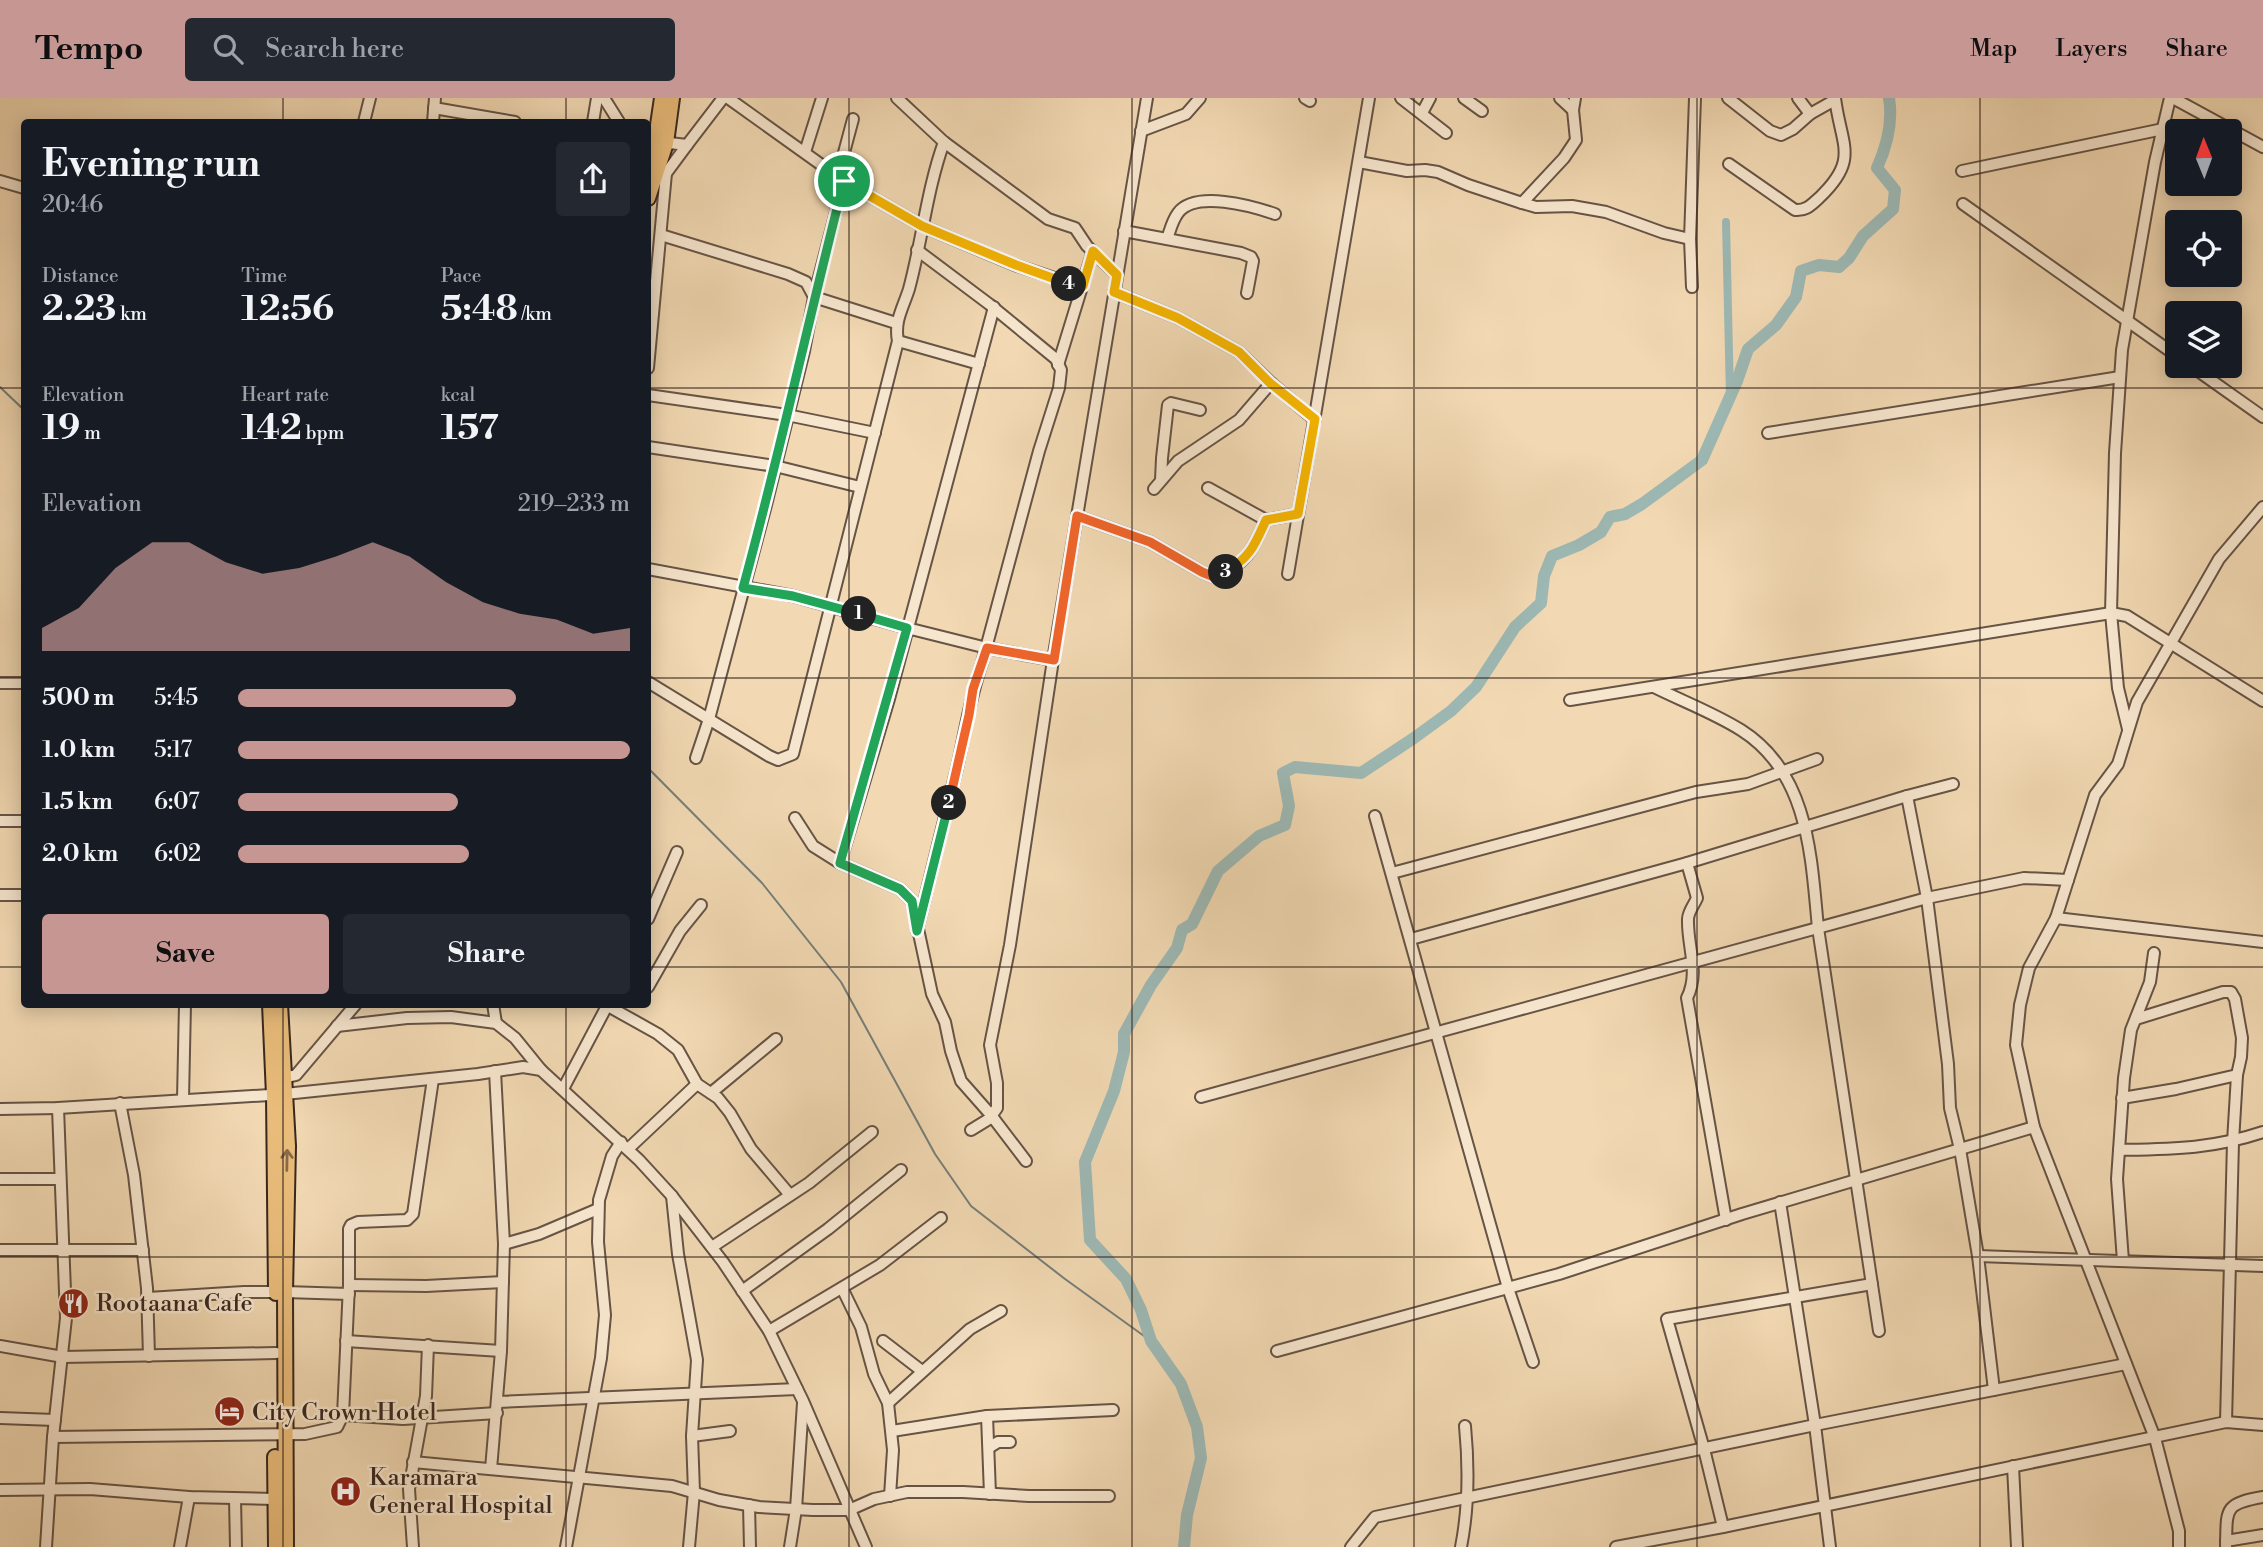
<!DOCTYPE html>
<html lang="en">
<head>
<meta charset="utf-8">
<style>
  body { margin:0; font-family:"Libre Bodoni",serif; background:#242831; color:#f1f3f6; height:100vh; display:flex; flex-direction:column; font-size:26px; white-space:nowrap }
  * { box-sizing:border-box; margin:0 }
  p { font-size:23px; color:#9ea1a6 }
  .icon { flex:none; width:38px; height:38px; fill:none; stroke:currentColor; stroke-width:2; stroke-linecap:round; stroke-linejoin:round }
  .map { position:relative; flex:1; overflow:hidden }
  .details { position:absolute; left:21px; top:21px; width:630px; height:889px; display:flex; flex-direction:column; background:#171b24; border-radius:7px; box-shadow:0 4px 18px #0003 }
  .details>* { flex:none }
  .needle { width:46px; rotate:359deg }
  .buttons { position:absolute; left:2165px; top:21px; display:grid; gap:14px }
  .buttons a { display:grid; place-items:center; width:77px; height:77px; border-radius:7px; background:#171b24; box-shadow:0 4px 18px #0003; font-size:35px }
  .pin { position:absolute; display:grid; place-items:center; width:60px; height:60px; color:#fff; margin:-30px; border:4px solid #fff; border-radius:50%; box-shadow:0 2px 7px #0007 }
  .km { position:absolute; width:35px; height:35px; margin:-18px; border-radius:50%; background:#222; color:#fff; font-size:19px; line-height:35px; text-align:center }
  .round { display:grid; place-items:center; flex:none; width:74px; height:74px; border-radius:7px; background:#242831 }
  .summary { display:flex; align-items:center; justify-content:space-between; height:119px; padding:0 21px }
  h1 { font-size:38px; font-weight:800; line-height:52px }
  .stats { display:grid; grid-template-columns:repeat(3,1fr); gap:10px; height:119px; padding:7px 21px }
  .stats div { display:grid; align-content:center }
  .stats b { font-size:35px; font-weight:800 }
  .stats small { font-size:19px; font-weight:400 }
  .stats p { font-size:19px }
  .chart { height:196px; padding:14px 21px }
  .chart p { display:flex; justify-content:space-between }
  .chart svg { width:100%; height:126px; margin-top:7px; fill:#c59692; opacity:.7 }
  .cta { display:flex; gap:14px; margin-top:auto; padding:14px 21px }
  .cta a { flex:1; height:80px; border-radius:7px; background:#c59692; color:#111; font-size:28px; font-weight:800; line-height:80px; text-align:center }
  .cta a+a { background:#242831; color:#f1f3f6 }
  ul { padding:0 21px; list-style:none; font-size:23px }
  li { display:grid; grid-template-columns:112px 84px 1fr; align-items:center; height:52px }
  li i { height:18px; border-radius:9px; background:#c59692 }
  header { display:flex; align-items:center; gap:42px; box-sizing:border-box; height:98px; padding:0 35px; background:#c59692; color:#111 }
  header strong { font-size:33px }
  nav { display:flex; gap:38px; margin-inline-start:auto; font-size:24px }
  .search { width:490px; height:63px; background:#242831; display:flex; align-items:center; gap:18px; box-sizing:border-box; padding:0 24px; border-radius:7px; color:#9ea1a6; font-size:26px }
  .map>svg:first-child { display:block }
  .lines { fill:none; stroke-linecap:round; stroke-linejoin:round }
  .stream { stroke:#757f79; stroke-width:2 }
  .canal { stroke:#9db9b5; stroke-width:8 }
  .river { stroke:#9db9b5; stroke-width:12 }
  .minor-casing { stroke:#665445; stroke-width:14 }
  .major-casing { stroke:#382720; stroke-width:18 }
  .minor { stroke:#f7e6ce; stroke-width:10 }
  .major { stroke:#e9bc7a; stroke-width:14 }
  .oneway { stroke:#886a48 }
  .split-1-casing { stroke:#fff; stroke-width:14 }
  .split-2-casing { stroke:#fff; stroke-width:14 }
  .split-3-casing { stroke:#fff; stroke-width:14 }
  .split-4-casing { stroke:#fff; stroke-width:14 }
  .split-5-casing { stroke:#fff; stroke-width:14 }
  .split-1 { stroke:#22a559; stroke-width:9 }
  .split-2 { stroke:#22a559; stroke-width:9 }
  .split-3 { stroke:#f0652b; stroke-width:9 }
  .split-4 { stroke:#f5b400; stroke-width:9 }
  .split-5 { stroke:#f5b400; stroke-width:9 }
  .grid { fill:none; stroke:#382720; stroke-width:2; stroke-opacity:0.55 }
  .labels { text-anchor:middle; stroke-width:5; stroke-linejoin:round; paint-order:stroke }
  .poi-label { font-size:24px; fill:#382720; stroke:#f7e6ce; text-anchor:start }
</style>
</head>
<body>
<header>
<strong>Tempo</strong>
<div class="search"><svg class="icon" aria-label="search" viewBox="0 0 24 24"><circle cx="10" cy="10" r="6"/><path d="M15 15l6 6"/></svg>Search here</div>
<nav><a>Map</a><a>Layers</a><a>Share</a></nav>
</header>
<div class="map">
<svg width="2263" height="1449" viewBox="0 0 2263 1449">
  <rect width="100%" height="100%" fill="#f2d9b3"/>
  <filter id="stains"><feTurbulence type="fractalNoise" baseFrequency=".00286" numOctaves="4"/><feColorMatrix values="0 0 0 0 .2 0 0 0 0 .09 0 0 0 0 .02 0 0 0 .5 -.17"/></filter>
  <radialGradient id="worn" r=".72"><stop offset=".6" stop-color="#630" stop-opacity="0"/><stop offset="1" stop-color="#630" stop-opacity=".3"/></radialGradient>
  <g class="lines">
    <g class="stream">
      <path d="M0 289 24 312"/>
      <path d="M648 670 762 785 841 884 935 1056 971 1108 1065 1181 1151 1243"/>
    </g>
    <path class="canal" d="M1726 124 1730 299"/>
    <path class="river" d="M1184 1449 1187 1417 1201 1360 1197 1329 1181 1286 1151 1243 1141 1212 1126 1181 1090 1142 1085 1064 1114 993 1124 954V936L1151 887 1177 850 1182 832 1192 826 1218 773 1259 738 1285 727 1289 708 1283 675 1295 669 1361 675 1414 640 1451 613 1476 589 1515 529 1541 505 1544 478 1552 458 1579 447 1601 434 1610 419 1625 416 1642 406 1702 362 1737 283 1748 251 1776 227 1796 199 1801 173 1819 167 1839 169 1849 160 1863 138 1893 111 1895 92 1877 70C1887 48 1893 24 1889 0"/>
    <defs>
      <g id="minor">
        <path d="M604 0 619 24"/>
        <path d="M728 0 844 83 922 128 1015 167 1081 189"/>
        <path d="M897 0 944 44"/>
        <path d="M1305 0 1310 3"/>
        <path d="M1401 0 1446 35"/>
        <path d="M1464 0 1482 13"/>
        <path d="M1560 0 1573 12"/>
        <path d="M1728 0 1770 33 1781 37 1793 31 1810 16 1835 2"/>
        <path d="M1798 0 1810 16"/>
        <path d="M2173 0 2263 49"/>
        <path d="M434 10 515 24"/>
        <path d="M1422 15 1430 0"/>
        <path d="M364 24 370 0"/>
        <path d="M433 24 435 0"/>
        <path d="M593 24 597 0"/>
        <path d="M1141 33 1186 16 1200 0"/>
        <path d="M661 44 687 47 723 0"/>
        <path d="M805 54 822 0"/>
        <path d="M1359 64 1407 73 1425 72 1438 74 1468 87 1522 105 1536 109 1572 108 1606 114 1664 135 1690 141"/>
        <path d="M1729 66 1795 112C1806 113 1811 107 1819 100 1860 61 1841 48 1835 0"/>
        <path d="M1962 73 2163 31"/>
        <path d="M838 77 853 21"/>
        <path d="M664 78 687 47"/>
        <path d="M0 83 24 90"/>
        <path d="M1522 105 1564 60 1576 42 1573 12 1575 0"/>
        <path d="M1963 106 2177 258"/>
        <path d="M1124 133 1241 155 1251 159 1253 163 1247 195"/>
        <path d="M661 137 788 176 806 184 814 199 896 225"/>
        <path d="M1167 141C1170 133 1172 123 1178 115 1195 92 1252 108 1275 116"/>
        <path d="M1692 189 1690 141 1695 0"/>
        <path d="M1114 194 1178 220 1239 254 1271 285 1315 322"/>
        <path d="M898 243 979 266"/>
        <path d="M1058 267 1093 153"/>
        <path d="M2191 268 2263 319"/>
        <path d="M648 270 666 75"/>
        <path d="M648 297 787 317 875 335"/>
        <path d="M1768 335 2120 279"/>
        <path d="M648 349 775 368 860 389"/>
        <path d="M1161 382 1162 360 1168 307 1171 305 1200 312"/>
        <path d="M1208 390 1266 422"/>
        <path d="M1154 391 1178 363 1239 322 1271 285"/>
        <path d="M1077 418 1150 444 1202 474 1214 479C1246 467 1253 451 1266 422L1298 416"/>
        <path d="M648 471 793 498 907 530 987 550 1053 562"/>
        <path d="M1288 476 1369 0"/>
        <path d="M648 584 769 658 778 662 793 656 898 243C894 223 903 210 909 191 922 143 927 91 944 44L1048 121 1075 130 1087 148 1117 177"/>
        <path d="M0 585H24"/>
        <path d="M1654 589C1682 603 1714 615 1741 632 1809 675 1811 758 1818 830L1879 1233"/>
        <path d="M1570 602 2111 515 2127 518 2263 603"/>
        <path d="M2128 631 2118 590 2111 515 2115 355 2122 252 2155 64 2170 0"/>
        <path d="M696 660 709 621 766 407 804 253 814 199 844 83"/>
        <path d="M1907 698 1927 800 1948 966 1950 1010 1960 1051 1978 1158 1994 1292"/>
        <path d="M1375 718 1508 1190 1533 1264"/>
        <path d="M795 720 813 748 840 765 900 791 912 803 932 896 945 924 951 953 961 983 991 1017 1026 1063"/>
        <path d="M0 723H24"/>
        <path d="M840 765 889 601 994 209"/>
        <path d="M1687 765 1697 800C1694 807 1688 814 1688 821 1687 848 1700 874 1687 900L1726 1122"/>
        <path d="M1392 775 1696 694 1748 686 1817 661"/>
        <path d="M0 797H24"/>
        <path d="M2056 820 2263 844"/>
        <path d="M648 821 677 754"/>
        <path d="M917 833C930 779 944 724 957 670 965 635 970 599 982 565L1039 353 1059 290 1061 272 1056 261 989 206 917 152"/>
        <path d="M1411 841 1687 765 1907 698 1953 686"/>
        <path d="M648 889 680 833 701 807"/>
        <path d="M493 906 496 925"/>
        <path d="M608 908 658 936 678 952 697 986 718 1000 730 1015 751 1051 790 1097"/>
        <path d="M2136 921 2223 894H2231L2235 901 2242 940 2241 959 2237 977 2233 1044 2226 1324"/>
        <path d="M337 928 407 920 451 919 496 925 515 940 541 972"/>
        <path d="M279 981 296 977 356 906"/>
        <path d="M563 991 608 906"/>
        <path d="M711 995 776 941"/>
        <path d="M1201 999 1927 800 2024 780 2068 782"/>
        <path d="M2122 1000 2176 991 2237 977"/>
        <path d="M183 1001 185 906"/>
        <path d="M120 1005 134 1077 147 1190 149 1258"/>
        <path d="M0 1011 58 1010 285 996 478 976 523 969 541 972 639 1062 672 1098 723 1164 769 1233 803 1303 866 1449"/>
        <path d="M971 1032 989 1021 997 1010V985L990 947 1010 847 1053 562 1147 0"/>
        <path d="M628 1051 697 986"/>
        <path d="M2119 1052C2171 1051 2213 1051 2263 1034"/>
        <path d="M0 1081H60"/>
        <path d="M672 1098 678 1156 697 1262 692 1338 694 1394 689 1449"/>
        <path d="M1780 1104 1815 1327 1830 1449"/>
        <path d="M504 1146 539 1136 598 1111"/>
        <path d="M712 1149 809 1085 872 1034"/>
        <path d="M0 1152H143"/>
        <path d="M1978 1158 2263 1168"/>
        <path d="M2123 1163 2117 1081 2124 980 2131 932 2150 884 2154 855"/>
        <path d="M349 1187 426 1188 503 1184"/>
        <path d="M842 1190 861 1229 874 1276 888 1305 893 1352 890 1398"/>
        <path d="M742 1193 828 1131 901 1072"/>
        <path d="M285 1194 349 1196"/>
        <path d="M148 1200 244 1194H276"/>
        <path d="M769 1233 880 1167 941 1120"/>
        <path d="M346 1243 501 1253"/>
        <path d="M883 1243 922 1273"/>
        <path d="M0 1248 63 1259 276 1255"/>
        <path d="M1277 1253 1559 1176 1742 1116 2034 1029"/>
        <path d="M498 1304 797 1291"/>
        <path d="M888 1305 970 1231 1001 1213"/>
        <path d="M343 1317 403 1321 497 1315"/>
        <path d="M987 1318 990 1396"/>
        <path d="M0 1320 55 1322"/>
        <path d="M892 1333 987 1318 1113 1312"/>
        <path d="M692 1338 730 1333"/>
        <path d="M53 1339 305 1336 337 1329 343 1317 349 1187V1131L351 1127 358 1124 407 1122 413 1116 433 981"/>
        <path d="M990 1349 998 1344H1010"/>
        <path d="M413 1364 672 1388 719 1402 759 1409 813 1412H849L874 1401 907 1394H963L1029 1398H1109"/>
        <path d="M2013 1368 2017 1449"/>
        <path d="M491 1371 501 1253 504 1146 495 973"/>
        <path d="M0 1392 90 1391 189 1399 275 1401"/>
        <path d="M235 1401 236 1449"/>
        <path d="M749 1407 750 1449"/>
        <path d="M1723 1429 1704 1351 1667 1221 1872 1186"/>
        <path d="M2226 1443 2263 1437"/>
        <path d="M46 1449 53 1339 66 1220 58 1010"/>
        <path d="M180 1449 189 1399"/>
        <path d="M413 1449 409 1391 426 1298 428 1247"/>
        <path d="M566 1449 601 1260 605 1217 598 1144 599 1102 612 1058 621 1044"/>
        <path d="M790 1449 796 1411 803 1305"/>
        <path d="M1351 1449 1375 1419 1815 1327 2126 1266"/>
        <path d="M1461 1449C1469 1408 1469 1369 1465 1328"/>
        <path d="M1616 1449 1723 1429 2226 1324 2263 1327"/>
        <path d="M2179 1449V1433L2155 1340 2034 1029 2016 947 2020 907 2029 870 2056 820 2095 697 2118 666 2137 604 2219 461 2263 409"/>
        <path d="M2226 1449C2227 1411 2223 1406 2263 1399"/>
      </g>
      <g id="major">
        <path d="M648 70 658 27 662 0"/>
        <path d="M648 100 666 45 672 0"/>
        <path d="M270 906 274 997 276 1195"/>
        <path d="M280 906 288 1048 285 1194 286 1449"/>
        <path d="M275 1359 276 1449"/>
      </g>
    </defs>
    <use href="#minor" class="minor-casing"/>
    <use href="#major" class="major-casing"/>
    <use href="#minor" class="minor"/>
    <use href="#major" class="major"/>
  </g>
  <defs><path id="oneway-shaft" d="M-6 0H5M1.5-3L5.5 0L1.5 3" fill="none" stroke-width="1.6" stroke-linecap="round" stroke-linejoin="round" transform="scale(1.75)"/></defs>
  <use class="oneway" href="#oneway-shaft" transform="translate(287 1062) rotate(-89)"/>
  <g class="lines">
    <defs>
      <path id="split-1" d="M844 83C809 219 780 355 743 490L793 498 859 516"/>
      <path id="split-2" d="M859 516 907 530 840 765 900 791 912 803 917 833 949 705"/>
      <path id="split-3" d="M949 705 969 617 973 591 987 550 1054 562 1077 418 1150 444 1202 474 1214 479 1226 474"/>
      <path id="split-4" d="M1069 186 1078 190 1083 188 1093 153 1117 177 1114 194 1178 220 1239 254 1270 285 1315 321 1298 416 1266 422C1254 448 1251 458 1226 474"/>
      <path id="split-5" d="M844 83 922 128 1016 167 1069 186"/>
    </defs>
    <use href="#split-1" class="split-1-casing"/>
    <use href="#split-2" class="split-2-casing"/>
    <use href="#split-3" class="split-3-casing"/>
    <use href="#split-4" class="split-4-casing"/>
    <use href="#split-5" class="split-5-casing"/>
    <use href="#split-1" class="split-1"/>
    <use href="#split-2" class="split-2"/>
    <use href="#split-3" class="split-3"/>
    <use href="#split-4" class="split-4"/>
    <use href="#split-5" class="split-5"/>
  </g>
  <path class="grid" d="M283 0V24M566 0V24M849 0V1449M1132 0V1449M1414 0V1449M1697 0V1449M1980 0V1449M0 290H24M648 290H2263M0 580H24M648 580H2263M0 869H24M648 869H2263M283 906V1449M566 906V1449M0 1159H2263"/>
  <defs>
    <symbol id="restaurant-disc" viewBox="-11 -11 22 22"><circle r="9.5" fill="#8f2418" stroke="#f7e6ce"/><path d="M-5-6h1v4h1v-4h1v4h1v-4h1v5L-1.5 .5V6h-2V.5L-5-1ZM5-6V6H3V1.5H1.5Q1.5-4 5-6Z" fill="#fff"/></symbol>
    <symbol id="hotel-disc" viewBox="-11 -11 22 22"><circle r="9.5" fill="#8f2418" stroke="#f7e6ce"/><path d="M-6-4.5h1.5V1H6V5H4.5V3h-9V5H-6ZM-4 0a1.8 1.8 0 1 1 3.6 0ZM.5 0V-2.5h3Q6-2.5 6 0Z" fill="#fff"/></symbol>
    <symbol id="hospital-disc" viewBox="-11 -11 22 22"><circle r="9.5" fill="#8f2418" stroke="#f7e6ce"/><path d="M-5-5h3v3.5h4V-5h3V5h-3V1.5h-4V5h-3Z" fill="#fff"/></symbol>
  </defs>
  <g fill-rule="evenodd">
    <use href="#restaurant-disc" x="56" y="1188" width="35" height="35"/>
    <use href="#hotel-disc" x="212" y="1296" width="35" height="35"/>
    <use href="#hospital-disc" x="328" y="1376" width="35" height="35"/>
  </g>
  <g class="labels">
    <g class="poi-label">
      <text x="96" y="1213">Rootaana Cafe</text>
      <text x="252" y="1322">City Crown Hotel</text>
      <text x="369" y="1387">Karamara<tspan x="369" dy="28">General Hospital</tspan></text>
    </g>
  </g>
  <rect width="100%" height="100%" filter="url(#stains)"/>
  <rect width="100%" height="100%" fill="url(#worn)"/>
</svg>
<div class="buttons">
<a><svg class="needle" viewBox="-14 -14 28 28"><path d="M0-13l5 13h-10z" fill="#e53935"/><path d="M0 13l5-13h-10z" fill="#9ea1a6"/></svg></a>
<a><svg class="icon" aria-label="locate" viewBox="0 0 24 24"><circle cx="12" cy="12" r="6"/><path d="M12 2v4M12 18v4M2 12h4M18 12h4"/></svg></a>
<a><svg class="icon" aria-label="layers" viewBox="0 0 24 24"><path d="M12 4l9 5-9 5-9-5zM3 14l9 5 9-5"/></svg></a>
</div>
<div class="pin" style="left:844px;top:83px;background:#1e9e55"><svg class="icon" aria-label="arrive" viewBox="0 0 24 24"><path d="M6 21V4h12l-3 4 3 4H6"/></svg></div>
<b class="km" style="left:859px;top:516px">1</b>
<b class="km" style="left:949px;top:705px">2</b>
<b class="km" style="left:1226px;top:474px">3</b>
<b class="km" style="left:1069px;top:186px">4</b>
<section class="details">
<div class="summary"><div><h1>Evening run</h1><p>20:46</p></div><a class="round"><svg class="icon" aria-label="share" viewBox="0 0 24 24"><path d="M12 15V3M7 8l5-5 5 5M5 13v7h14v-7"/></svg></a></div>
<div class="stats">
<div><p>Distance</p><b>2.23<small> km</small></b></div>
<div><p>Time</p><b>12:56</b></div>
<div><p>Pace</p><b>5:48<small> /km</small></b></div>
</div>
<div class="stats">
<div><p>Elevation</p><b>19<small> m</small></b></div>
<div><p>Heart rate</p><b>142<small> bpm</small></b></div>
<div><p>kcal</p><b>157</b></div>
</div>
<div class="chart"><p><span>Elevation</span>219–233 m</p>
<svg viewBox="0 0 160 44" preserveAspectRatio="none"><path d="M0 44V36L10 29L20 15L30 6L40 6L50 13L60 17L70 15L80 11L90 6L100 11L110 20L120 27L130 31L140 33L150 38L160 36V44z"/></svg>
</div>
<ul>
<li><b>500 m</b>5:45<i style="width:71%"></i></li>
<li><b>1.0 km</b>5:17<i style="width:100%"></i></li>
<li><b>1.5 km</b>6:07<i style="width:56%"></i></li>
<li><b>2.0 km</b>6:02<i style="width:59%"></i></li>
</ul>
<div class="cta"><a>Save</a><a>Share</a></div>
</section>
</div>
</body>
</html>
